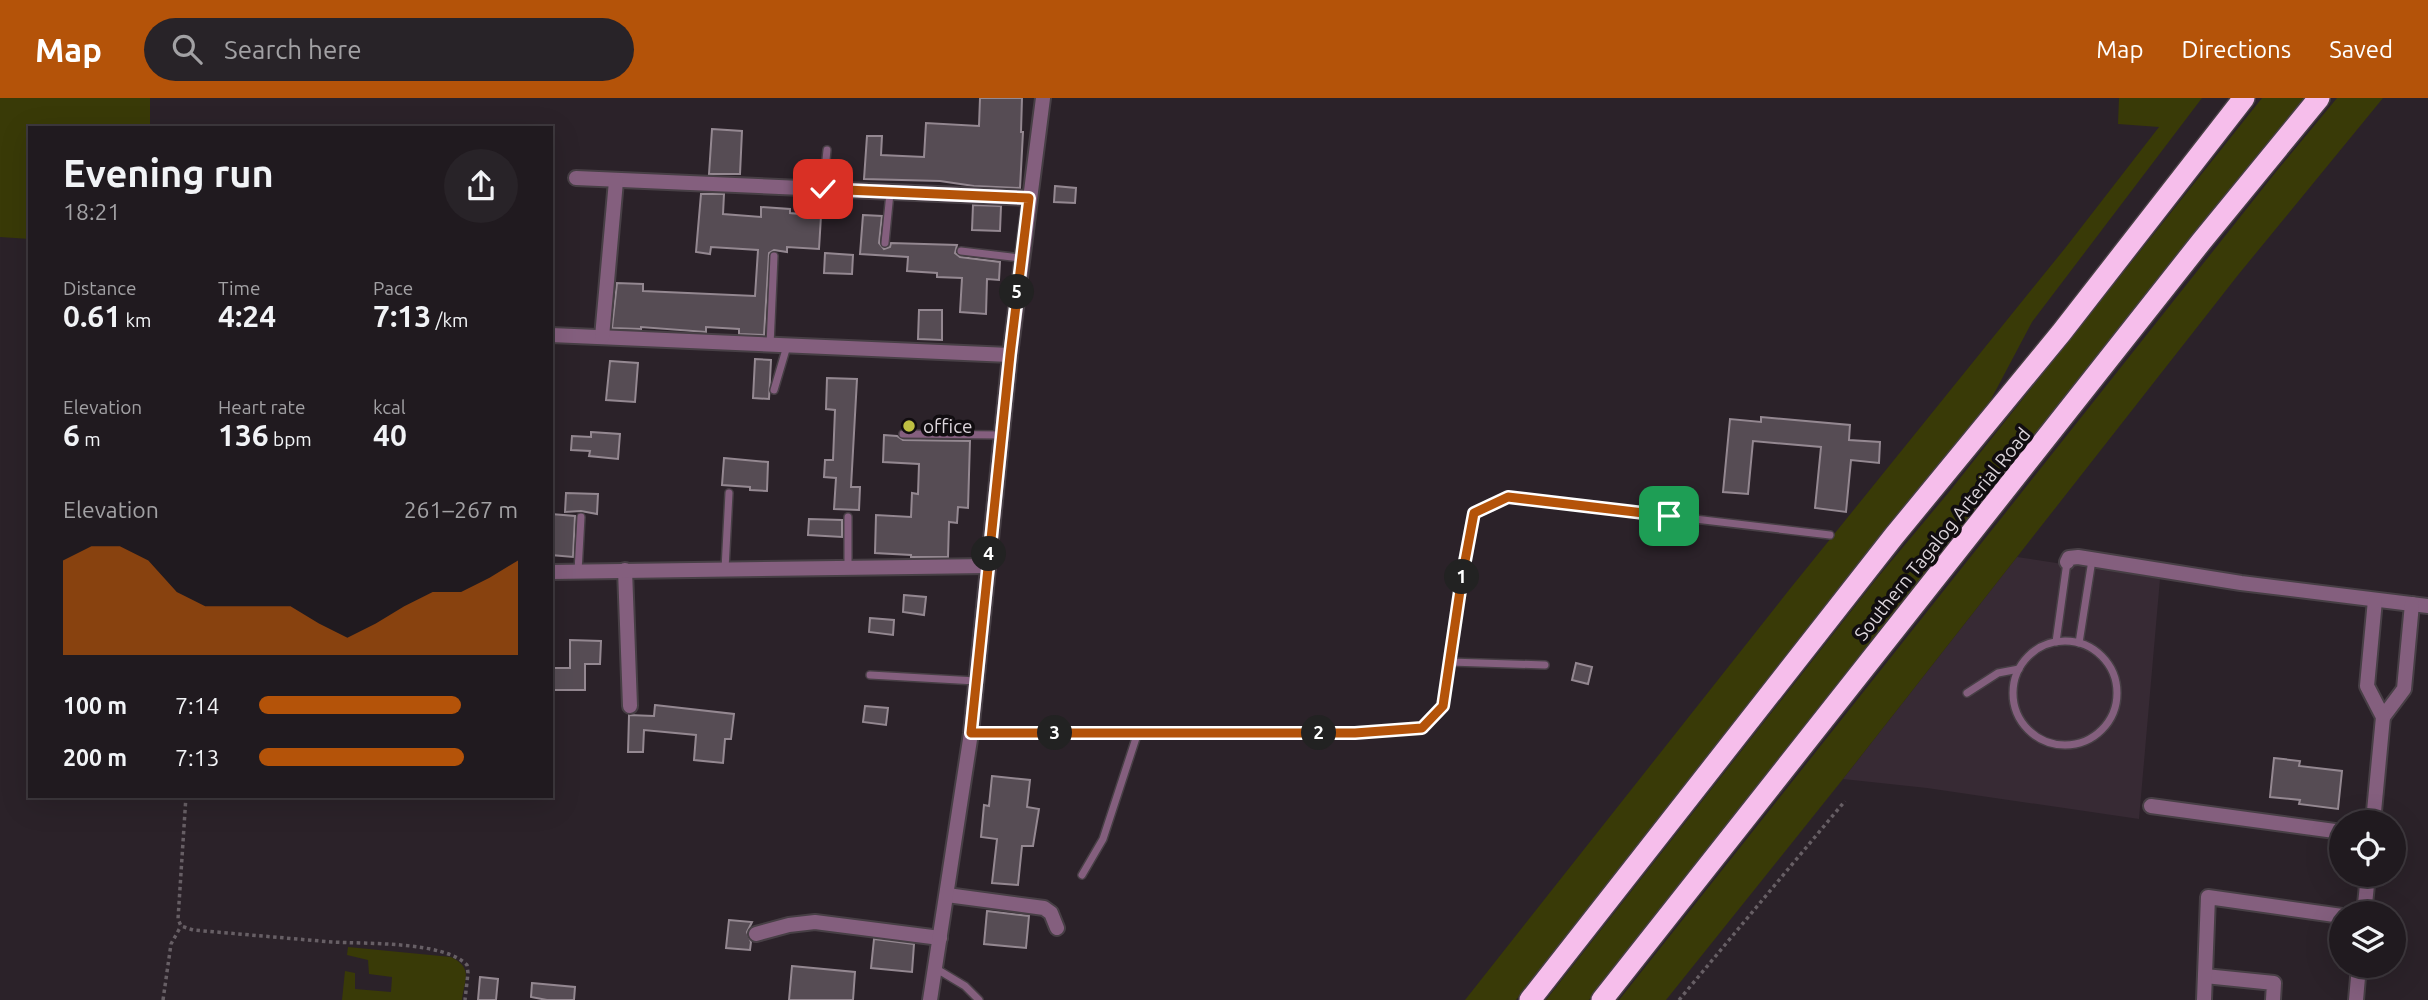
<!DOCTYPE html>
<html lang="en">
<head>
<meta charset="utf-8">
<style>
  body { margin:0; font-family:Ubuntu,sans-serif; background:#282328; color:#f1f3f6; height:100vh; display:flex; flex-direction:column; font-size:26px; white-space:nowrap }
  * { box-sizing:border-box; margin:0 }
  p { font-size:23px; color:#a2a1a4 }
  .icon { flex:none; width:38px; height:38px; fill:none; stroke:currentColor; stroke-width:2; stroke-linecap:round; stroke-linejoin:round }
  .map { position:relative; flex:1; overflow:hidden }
  .sheet { position:absolute; left:28px; top:28px; width:525px; height:672px; display:flex; flex-direction:column; background:#201a1f; border-radius:0px; box-shadow:0 7px 28px #0002,0 0 0 2px #3d383d }
  .sheet>* { flex:none }
  .fabs { position:absolute; left:2329px; top:712px; display:grid; gap:14px }
  .fabs a { display:grid; place-items:center; width:77px; height:77px; border-radius:50%; background:#201a1f; box-shadow:0 7px 28px #0002,0 0 0 2px #3d383d; font-size:35px }
  .pin { position:absolute; display:grid; place-items:center; width:60px; height:60px; color:#fff; margin:-30px; border-radius:14px; box-shadow:0 4px 10px #0006 }
  .km { position:absolute; width:35px; height:35px; margin:-18px; border-radius:50%; background:#222; color:#fff; font-size:19px; line-height:35px; text-align:center }
  .round { display:grid; place-items:center; flex:none; width:74px; height:74px; border-radius:37px; background:#282328 }
  .summary { display:flex; align-items:center; justify-content:space-between; height:119px; padding:0 35px }
  h1 { font-size:38px; font-weight:700; line-height:52px }
  .stats { display:grid; grid-template-columns:repeat(3,1fr); gap:10px; height:119px; padding:7px 35px }
  .stats div { display:grid; align-content:center }
  .stats b { font-size:30px; font-weight:700 }
  .stats small { font-size:19px; font-weight:400 }
  .stats p { font-size:19px }
  .chart { height:196px; padding:14px 35px }
  .chart p { display:flex; justify-content:space-between }
  .chart svg { width:100%; height:126px; margin-top:7px; fill:#b45309; opacity:.7 }
  ul { padding:0 35px; list-style:none; font-size:23px }
  li { display:grid; grid-template-columns:112px 84px 1fr; align-items:center; height:52px }
  li i { height:18px; border-radius:9px; background:#b45309 }
  header { display:flex; align-items:center; gap:42px; box-sizing:border-box; height:98px; padding:0 35px; background:#b45309; color:#fff }
  header strong { font-size:33px }
  nav { display:flex; gap:38px; margin-inline-start:auto; font-size:24px }
  .search { width:490px; height:63px; background:#282328; display:flex; align-items:center; gap:18px; box-sizing:border-box; padding:0 24px; border-radius:38px; color:#a2a1a4; font-size:26px }
  .map>svg:first-child { display:block }
  .built { fill:#372a34 }
  .green { fill:#393a07 }
  .building { fill:#564c54; stroke:#948891; stroke-width:2 }
  .lines { fill:none; stroke-linecap:round; stroke-linejoin:round }
  .service-casing { stroke:#473f45; stroke-width:10 }
  .minor-casing { stroke:#473f45; stroke-width:18 }
  .tertiary-casing { stroke:#473f45; stroke-width:18 }
  .motorway-casing { stroke:#473f45; stroke-width:24 }
  .path { stroke:#675f65; stroke-width:3.5; stroke-dasharray:3.5 3.5; stroke-linecap:butt }
  .service { stroke:#845f7e; stroke-width:7 }
  .minor { stroke:#845f7e; stroke-width:14 }
  .tertiary { stroke:#845f7e; stroke-width:14 }
  .motorway { stroke:#f6beeb; stroke-width:21 }
  .route-casing { stroke:#fff; stroke-width:14 }
  .route { stroke:#b45309; stroke-width:9 }
  .poi-dot { fill:#bebf42; stroke:#110d10; stroke-width:2.5 }
  .labels { text-anchor:middle; stroke-width:7; stroke-linejoin:round; paint-order:stroke }
  .poi-label { font-size:19px; fill:#dcd5db; stroke:#110d10; text-anchor:start }
  .street-label { font-size:19px; fill:#dcd5db; stroke:#110d10 }
</style>
</head>
<body>
<header>
<strong>Map</strong>
<div class="search"><svg class="icon" aria-label="search" viewBox="0 0 24 24"><circle cx="10" cy="10" r="6"/><path d="M15 15l6 6"/></svg>Search here</div>
<nav><a>Map</a><a>Directions</a><a>Saved</a></nav>
</header>
<div class="map">
<svg width="2428" height="902" viewBox="0 0 2428 902">
  <rect width="100%" height="100%" fill="#2b2229"/>
  <path class="built" d="M2017 459 2160 481 2139 721 1927 690 1843 681Z"/>
  <g class="green">
    <path d="M0 0H150V30H30V141L0 139Z"/>
    <path d="M2119 0H2202L2032 224 1988 307 1886 432 1516 902H1465L1789 492 2066 149 2159 29 2118 26Z"/>
    <path d="M2262 0H2305L1877 536 1589 902H1546L1878 479 1949 394Z"/>
    <path d="M2337 0H2383L2238 177 1843 681 1666 902H1619L2275 75Z"/>
    <path d="M348 849 451 859C473 870 465 880 462 902H342L345 873 355 875V891L391 894 392 879 369 876 368 862 347 857Z"/>
  </g>
  <g class="building">
    <path d="M980 0H1022L1021 34H1023L1020 90 974 88 940 83 864 81 867 38H882L881 57 924 59 926 25 979 28Z"/>
    <path d="M712 31 742 33 740 76H709Z"/>
    <path d="M1055 88 1076 90 1075 105 1054 104Z"/>
    <path d="M701 96H724L723 116 761 119V109L790 111V115L821 118 819 151 787 149V154L774 152 769 155 764 237 739 236V231L706 229V234L641 229V231L612 230 617 185 643 186V193L755 198 758 152 711 149 710 156 696 154Z"/>
    <path d="M973 107 1001 108 1000 133 972 132Z"/>
    <path d="M863 117 882 118 879 145 884 151 890 149 891 145 957 147 955 155 960 159 1000 164 999 182 987 181 986 216 960 214 962 180 937 179V175L907 173 908 159 860 156Z"/>
    <path d="M825 155 853 157 852 176 824 175Z"/>
    <path d="M919 212H942V242L918 241Z"/>
    <path d="M755 261 771 262 769 301 753 300Z"/>
    <path d="M610 263 638 265 635 304 606 302Z"/>
    <path d="M827 280 857 281 851 389H860L859 412 834 411 836 380 824 379 825 362H833L835 312 826 311Z"/>
    <path d="M1761 319 1850 327 1849 342 1880 344 1879 365 1851 362 1846 414 1815 410 1821 349 1753 343 1748 396 1723 394 1730 321 1761 324Z"/>
    <path d="M591 334 620 336 618 361 589 358 590 353 571 352 572 338 591 339Z"/>
    <path d="M884 337 897 338 903 342 970 343 968 410 958 409 957 425 949 424 948 459H911V457L875 455 876 417 911 419 912 395 918 396 919 366 883 364Z"/>
    <path d="M724 360 768 364 767 393 750 392V389L722 387Z"/>
    <path d="M566 395 598 396 597 416 581 413 565 414Z"/>
    <path d="M551 416 575 418 573 459 551 457Z"/>
    <path d="M809 421 842 422V439L808 437Z"/>
    <path d="M904 497 926 499 924 517 903 514Z"/>
    <path d="M870 520 894 522 893 537 869 534Z"/>
    <path d="M570 542 601 543 600 566H585V592H552L553 570H570Z"/>
    <path d="M1576 565 1592 569 1588 586 1572 582Z"/>
    <path d="M655 607 734 616 731 641H725L723 665 694 662 696 637 644 632 643 654H628L629 617 654 618Z"/>
    <path d="M865 608 888 610 886 627 863 624Z"/>
    <path d="M2274 660 2300 663 2299 668 2342 673 2338 711 2299 706 2300 702 2270 699Z"/>
    <path d="M992 678 1030 682 1027 709 1039 711 1033 748H1022L1018 787 992 785 997 741 981 739 984 707 989 708Z"/>
    <path d="M987 813 1029 818 1026 850 984 846Z"/>
    <path d="M729 822 752 824 747 834 751 844 750 852 726 850Z"/>
    <path d="M874 841 914 846 912 874 871 870Z"/>
    <path d="M792 868 855 874 853 902H789Z"/>
    <path d="M480 879 498 881 496 902H478Z"/>
    <path d="M532 885 575 889 574 902H547L531 899Z"/>
  </g>
  <g class="lines">
    <defs>
      <g id="service">
        <path d="M823 91 827 52"/>
        <path d="M885 145 890 95"/>
        <path d="M961 153 1021 160"/>
        <path d="M770 247 774 158"/>
        <path d="M774 292 787 248"/>
        <path d="M903 336 1002 337"/>
        <path d="M848 419V470"/>
        <path d="M725 471 729 395"/>
        <path d="M578 473 581 419"/>
        <circle cx="2065" cy="595" r="52"/>
        <path d="M2056 544 2067 464"/>
        <path d="M2079 545 2092 462"/>
        <path d="M1450 564 1545 567"/>
        <path d="M870 577 976 583"/>
        <path d="M1967 595 1998 575 2019 571"/>
        <path d="M971 635H1355L1422 630 1443 608 1462 479 1474 415 1508 399 1830 437"/>
        <path d="M1082 777 1103 741 1138 634"/>
        <path d="M935 870 965 888 979 902"/>
      </g>
      <g id="minor">
        <path d="M576 80 1029 100"/>
        <path d="M551 237 1010 257"/>
        <path d="M602 239 616 83"/>
        <path d="M2067 464 2069 460 2078 459 2241 485 2428 508"/>
        <path d="M625 472 630 608"/>
        <path d="M551 474 988 468"/>
        <path d="M2383 619 2404 591 2412 506"/>
        <path d="M2151 708 2342 734"/>
        <path d="M2373 724 2383 619 2367 588 2375 502"/>
        <path d="M947 797 1044 810 1051 815 1057 830"/>
        <path d="M2364 816 2368 777"/>
        <path d="M756 836 789 827 815 824 940 840"/>
        <path d="M2205 878 2274 885 2273 902"/>
        <path d="M2204 902 2208 799 2342 818"/>
        <path d="M2356 902 2359 868"/>
      </g>
      <path id="tertiary" d="M930 902 971 635 1010 257 1043 0"/>
      <g id="motorway">
        <path d="M1530 902 1894 438 2061 235 2244 0"/>
        <path d="M1602 902 2201 144 2319 0"/>
      </g>
    </defs>
    <use href="#service" class="service-casing"/>
    <use href="#minor" class="minor-casing"/>
    <use href="#tertiary" class="tertiary-casing"/>
    <use href="#motorway" class="motorway-casing"/>
    <g class="path">
      <path d="M186 698 178 821 181 828 193 832C239 836 285 840 332 844 365 846 444 843 467 867L468 875 465 902"/>
      <path d="M163 902 171 846 181 828"/>
      <path d="M1679 902 1845 703"/>
    </g>
    <use href="#service" class="service"/>
    <use href="#minor" class="minor"/>
    <use href="#tertiary" class="tertiary"/>
    <use href="#motorway" class="motorway"/>
  </g>
  <g class="lines">
    <defs>
      <path id="route" d="M823 91 1029 100 1010 257 971 635H1355L1422 630 1443 608 1462 479 1474 415 1508 399 1669 418"/>
    </defs>
    <use href="#route" class="route-casing"/>
    <use href="#route" class="route"/>
  </g>
  <circle class="poi-dot" cx="909" cy="328" r="7"/>
  <g class="labels">
    <g class="poi-label">
      <text x="923" y="335">office</text>
    </g>
    <g class="street-label">
      <text transform="translate(1942 436) rotate(-51)" y="7">Southern Tagalog Arterial Road</text>
    </g>
  </g>
</svg>
<div class="fabs">
<a><svg class="icon" aria-label="locate" viewBox="0 0 24 24"><circle cx="12" cy="12" r="6"/><path d="M12 2v4M12 18v4M2 12h4M18 12h4"/></svg></a>
<a><svg class="icon" aria-label="layers" viewBox="0 0 24 24"><path d="M12 4l9 5-9 5-9-5zM3 14l9 5 9-5"/></svg></a>
</div>
<div class="pin" style="left:1669px;top:418px;background:#1e9e55"><svg class="icon" aria-label="arrive" viewBox="0 0 24 24"><path d="M6 21V4h12l-3 4 3 4H6"/></svg></div>
<div class="pin" style="left:823px;top:91px;background:#d93025"><svg class="icon" aria-label="check" viewBox="0 0 24 24"><path d="M5 12l5 5 9-10"/></svg></div>
<b class="km" style="left:1462px;top:479px">1</b>
<b class="km" style="left:1319px;top:635px">2</b>
<b class="km" style="left:1055px;top:635px">3</b>
<b class="km" style="left:989px;top:456px">4</b>
<b class="km" style="left:1017px;top:194px">5</b>
<section class="sheet">
<div class="summary"><div><h1>Evening run</h1><p>18:21</p></div><a class="round"><svg class="icon" aria-label="share" viewBox="0 0 24 24"><path d="M12 15V3M7 8l5-5 5 5M5 13v7h14v-7"/></svg></a></div>
<div class="stats">
<div><p>Distance</p><b>0.61<small> km</small></b></div>
<div><p>Time</p><b>4:24</b></div>
<div><p>Pace</p><b>7:13<small> /km</small></b></div>
</div>
<div class="stats">
<div><p>Elevation</p><b>6<small> m</small></b></div>
<div><p>Heart rate</p><b>136<small> bpm</small></b></div>
<div><p>kcal</p><b>40</b></div>
</div>
<div class="chart"><p><span>Elevation</span>261–267 m</p>
<svg viewBox="0 0 160 44" preserveAspectRatio="none"><path d="M0 44V11L10 6L20 6L30 11L40 22L50 27L60 27L70 27L80 27L90 33L100 38L110 33L120 27L130 22L140 22L150 17L160 11V44z"/></svg>
</div>
<ul>
<li><b>100 m</b>7:14<i style="width:78%"></i></li>
<li><b>200 m</b>7:13<i style="width:79%"></i></li>
</ul>
</section>
</div>
</body>
</html>
